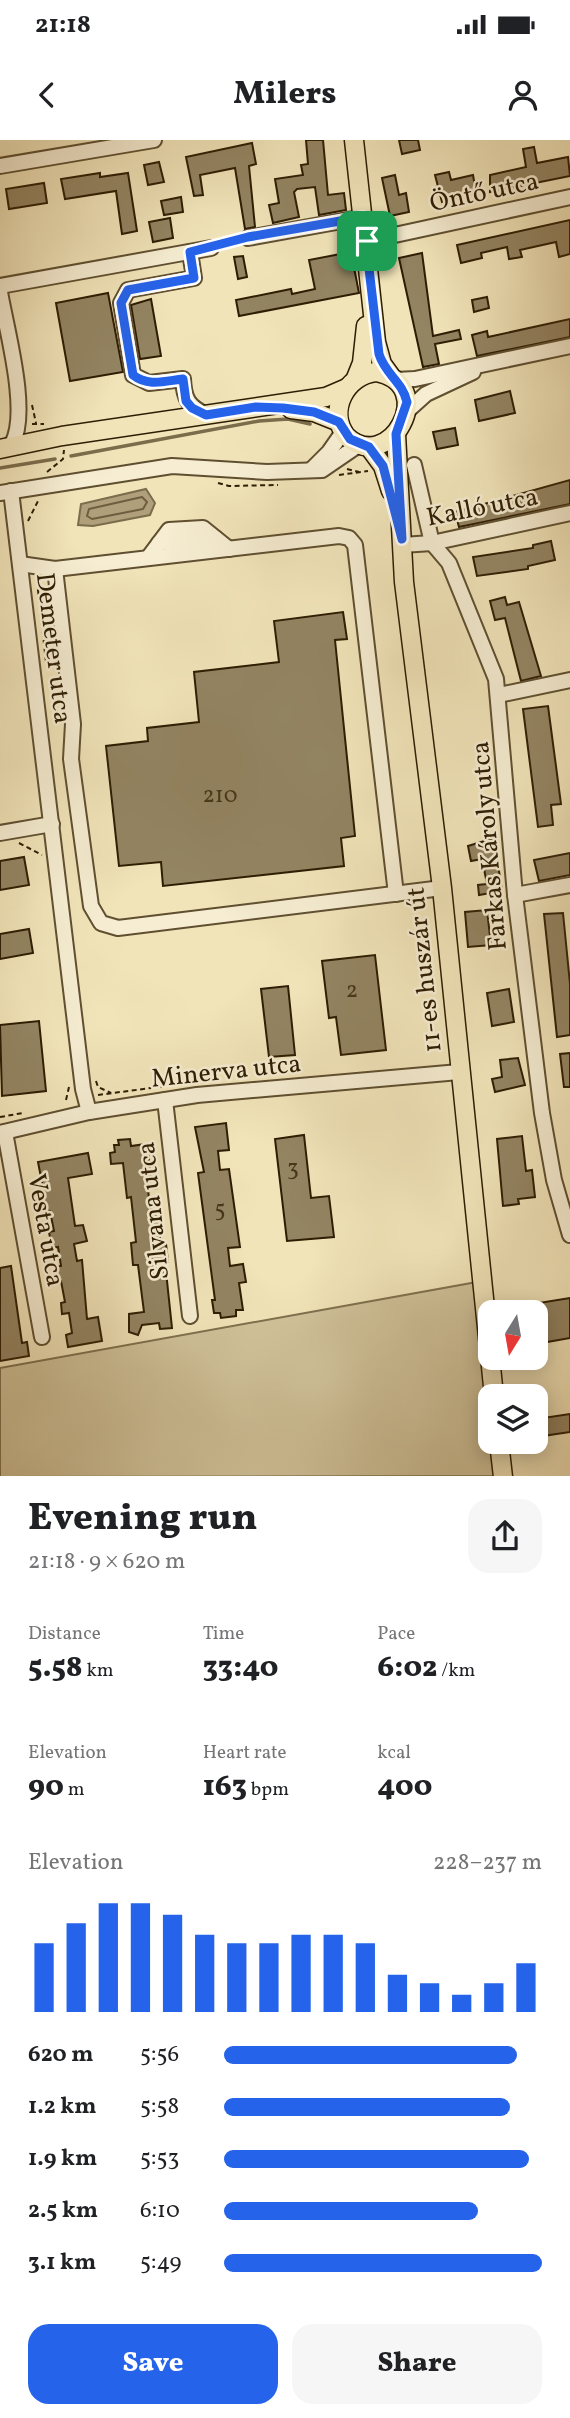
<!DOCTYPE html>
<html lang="en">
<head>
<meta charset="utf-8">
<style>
  body { margin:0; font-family:Vollkorn,serif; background:#f6f6f6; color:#202124; height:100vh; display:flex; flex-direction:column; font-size:26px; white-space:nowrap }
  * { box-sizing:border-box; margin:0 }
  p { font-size:23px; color:#757577 }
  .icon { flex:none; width:38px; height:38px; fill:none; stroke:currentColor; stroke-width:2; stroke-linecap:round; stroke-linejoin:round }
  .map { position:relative; height:1336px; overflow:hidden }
  .details { display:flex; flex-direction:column; background:#fff; flex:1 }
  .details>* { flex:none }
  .needle { width:46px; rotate:191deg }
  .fabs { position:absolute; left:478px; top:1160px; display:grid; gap:14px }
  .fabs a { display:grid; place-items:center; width:70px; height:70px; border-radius:14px; background:#fff; box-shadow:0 4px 18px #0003; font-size:35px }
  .pin { position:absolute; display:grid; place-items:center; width:60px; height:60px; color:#fff; margin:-30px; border-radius:14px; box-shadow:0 4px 10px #0006 }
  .round { display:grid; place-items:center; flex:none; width:74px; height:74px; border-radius:21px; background:#f6f6f6 }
  .head { display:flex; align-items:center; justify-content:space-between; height:119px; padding:0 28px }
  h1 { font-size:38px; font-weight:800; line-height:52px }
  .figures { display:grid; grid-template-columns:repeat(3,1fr); gap:10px; height:119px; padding:7px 28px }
  .figures div { display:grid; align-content:center }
  .figures b { font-size:30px; font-weight:800 }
  .figures small { font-size:19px; font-weight:400 }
  .figures p { font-size:19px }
  .chart { height:196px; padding:14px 28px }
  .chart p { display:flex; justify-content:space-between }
  .chart svg { width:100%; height:126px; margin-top:7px; stroke:#2563eb; stroke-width:6 }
  .action { display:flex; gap:14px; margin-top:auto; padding:14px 28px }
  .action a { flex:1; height:80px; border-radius:21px; background:#2563eb; color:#fff; font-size:28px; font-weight:800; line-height:80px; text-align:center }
  .action a+a { background:#f6f6f6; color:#202124 }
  ul { padding:0 28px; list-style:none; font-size:23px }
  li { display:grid; grid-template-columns:112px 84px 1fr; align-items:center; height:52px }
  li i { height:18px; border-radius:9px; background:#2563eb }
  .status { display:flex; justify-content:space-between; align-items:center; height:49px; padding:0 35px; background:#fff; direction:ltr }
  .status svg { height:19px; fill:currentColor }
  header { display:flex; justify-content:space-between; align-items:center; height:91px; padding:0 28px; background:#fff; font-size:32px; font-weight:800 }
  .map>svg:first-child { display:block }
  .green { fill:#d0c29a; stroke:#7f704e; stroke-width:2 }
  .water { fill:#afa07b; stroke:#7b6c4b; stroke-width:2 }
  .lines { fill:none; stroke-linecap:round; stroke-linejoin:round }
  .shore { stroke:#6e5e3f; stroke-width:2 }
  .stream { stroke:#7b6c4b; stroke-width:3.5 }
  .building { fill:#938462; stroke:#2e1d03; stroke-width:2 }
  .minor-casing { stroke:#5f4f30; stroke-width:18 }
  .major-casing { stroke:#2e1d03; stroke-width:21 }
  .path { stroke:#2e1d03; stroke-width:2; stroke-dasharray:5 3.5; stroke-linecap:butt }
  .minor { stroke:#f6edd2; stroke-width:14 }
  .major { stroke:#f1e4b9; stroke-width:18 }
  .route-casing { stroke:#fff; stroke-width:14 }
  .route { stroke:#2563eb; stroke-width:9 }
  .labels { text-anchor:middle; stroke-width:5; stroke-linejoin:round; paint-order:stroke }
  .number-label { font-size:23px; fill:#47371b }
  .street-label { font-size:26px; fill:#2e1d03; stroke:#f6edd2 }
</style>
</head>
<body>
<div class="status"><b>21:18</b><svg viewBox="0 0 49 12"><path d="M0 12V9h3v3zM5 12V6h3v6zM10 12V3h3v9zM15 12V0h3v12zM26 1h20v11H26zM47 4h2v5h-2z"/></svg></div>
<header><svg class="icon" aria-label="back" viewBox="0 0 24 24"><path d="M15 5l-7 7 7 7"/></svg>Milers<svg class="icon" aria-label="person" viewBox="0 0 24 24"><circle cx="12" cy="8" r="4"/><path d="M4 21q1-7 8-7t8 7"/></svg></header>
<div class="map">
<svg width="570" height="1337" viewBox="0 0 570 1337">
  <rect width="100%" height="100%" fill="#f1e4b9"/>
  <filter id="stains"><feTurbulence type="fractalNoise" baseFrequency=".00286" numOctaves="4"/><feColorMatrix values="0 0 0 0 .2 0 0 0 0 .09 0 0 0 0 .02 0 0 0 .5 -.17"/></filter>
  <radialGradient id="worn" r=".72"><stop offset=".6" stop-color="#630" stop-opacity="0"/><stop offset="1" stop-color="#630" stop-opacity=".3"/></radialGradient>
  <path class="green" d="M477 1142 486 1266 496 1336 0 1337V1228Z"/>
  <path class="water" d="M146 349 155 363 150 375 93 386 78 385 81 364Z"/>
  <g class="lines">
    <path class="shore" d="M142 357 147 362 143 369 92 379 87 376 89 369Z"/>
    <g class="stream">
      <path d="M71 316 259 281 288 279 310 284"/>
      <path d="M0 328 55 319"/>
    </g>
  </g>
  <g class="building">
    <path d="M306 0H323L328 55 344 53 346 70 319 75 315 47 297 49 294 52 299 77 273 83 269 65 279 63 275 39 303 35 301 25 308 24Z"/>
    <path d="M399 0H418L420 10 402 14Z"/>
    <path d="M252 3 256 24 249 26 255 87 245 89 235 28 200 35 203 55 194 56 186 17Z"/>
    <path d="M534 7 537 23 568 17 570 36 490 52V35L526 27 523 9Z"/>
    <path d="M159 22 164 42 148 45 144 25Z"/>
    <path d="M449 32 451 40 473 35 476 52 442 62 435 35Z"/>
    <path d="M100 33V37L128 33 137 91 122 94 116 51 65 59 61 39Z"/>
    <path d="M395 35 399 55 406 53 409 72 390 76 382 38Z"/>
    <path d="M44 43 47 63 9 69 6 49Z"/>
    <path d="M181 57 183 72 164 75 161 61Z"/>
    <path d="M170 78 173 98 153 102 149 82Z"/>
    <path d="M570 80V114L559 117 556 102 520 110 522 117 509 119 507 107 481 113 482 118 461 123 457 105Z"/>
    <path d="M351 112 359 153 239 176 236 160 291 149 292 154 315 149 309 120Z"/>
    <path d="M422 113 433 196 459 190 461 199 435 204 439 224 423 227 399 118Z"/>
    <path d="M243 116 247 137 238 139 234 117Z"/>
    <path d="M108 153 123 232 70 241 56 163Z"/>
    <path d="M487 157 489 168 474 172 472 160Z"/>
    <path d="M151 159 161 216 140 219 131 165Z"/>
    <path d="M570 179V197L477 216 472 195 487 191 488 197Z"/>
    <path d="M510 251 515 273 479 281 475 260Z"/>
    <path d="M455 288 458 305 437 309 433 292Z"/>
    <path d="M570 340V364L459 387 455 372Z"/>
    <path d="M551 401 555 420 528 426V429L477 436 473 417 533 408V405Z"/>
    <path d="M505 457 507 465 519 462 541 536 521 541 505 478 495 480 490 461Z"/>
    <path d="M343 472 347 499 335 500 355 696 341 698 344 726 163 746 161 722 119 726 106 606 148 601 147 588 199 582 194 532 279 522 274 481Z"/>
    <path d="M548 566 561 664 551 665 553 685 538 687 523 569Z"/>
    <path d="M494 698 502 751 479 755 478 745 487 744 482 719 471 721 468 706Z"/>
    <path d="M570 713V735L539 741 534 720Z"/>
    <path d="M24 717 29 745 0 750V721Z"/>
    <path d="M487 770 491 805 468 807 465 772Z"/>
    <path d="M563 773 570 844V895L557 897 544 774Z"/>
    <path d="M29 789 33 813 0 819V794Z"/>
    <path d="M375 815 386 910 341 915 336 877 329 878 322 821Z"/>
    <path d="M288 846 295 915 269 917 261 849Z"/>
    <path d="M509 849 514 882 492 886 487 853Z"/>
    <path d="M39 881 46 951 2 956 0 885Z"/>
    <path d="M570 913V947H564L560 914Z"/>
    <path d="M518 918 525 945 495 952 492 939 502 937 500 920Z"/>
    <path d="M226 983 229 1010 218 1011 220 1030 229 1029 240 1107 228 1108 230 1126 243 1124 246 1142 239 1143 243 1170H236V1176L221 1178 220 1173H214L212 1160H215L198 1033 204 1032 195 987Z"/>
    <path d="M304 995 311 1058 329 1056 334 1097 287 1101 275 999Z"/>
    <path d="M522 996 526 1031 532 1030 535 1057 518 1059 519 1064 503 1066 497 999Z"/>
    <path d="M130 999 131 1006 153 1003 154 1013 149 1014V1019L151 1039H156L157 1048 148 1049 150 1068H155L156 1077H160V1105L166 1104 168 1122H165L172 1188 160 1189 159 1183 142 1185 138 1195 129 1192V1174L144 1172 138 1125H133L131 1103 136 1102 131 1057 127 1058 123 1023 111 1024 110 1013 115 1012 114 1005H119L118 1000Z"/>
    <path d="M88 1013 92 1034 68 1038 75 1086 83 1085 87 1101 74 1104 77 1121 82 1120 87 1179 98 1177 102 1201 68 1207 66 1195 72 1193 69 1173 62 1174 61 1163 65 1162 61 1141H56L54 1127 61 1126 58 1107 52 1108 49 1092 54 1091 50 1071 44 1072 41 1058H45L38 1022Z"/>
    <path d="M11 1126 22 1203 27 1202 29 1216 0 1221V1128Z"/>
    <path d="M570 1158V1198L536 1204V1172H515L514 1167Z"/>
    <path d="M570 1274V1292L536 1297V1279Z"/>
  </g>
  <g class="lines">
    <defs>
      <g id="minor">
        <path d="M0 26 154 0"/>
        <path d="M248 98 364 77"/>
        <path d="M367 101 570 57"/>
        <path d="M190 112 194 138 128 150 121 163 133 235 149 243 183 239C184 259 188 266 206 275"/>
        <path d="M0 146 211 108"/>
        <path d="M0 152C6 188 30 272 12 304L4 308"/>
        <path d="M396 240 415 239 570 206"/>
        <path d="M406 272 426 254 473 232"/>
        <path d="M414 325 432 403 449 423 496 539 515 755 542 973 554 1040 570 1095"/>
        <path d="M312 329 329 312 343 292"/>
        <path d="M11 351 83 949 89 972"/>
        <path d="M0 353 172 326 267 332 322 330 360 304"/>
        <path d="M159 403 215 398"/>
        <path d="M402 405 432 403 570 373"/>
        <path d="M148 418 169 390 203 388 229 409"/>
        <path d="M20 424 55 429 339 396 349 398 355 405 396 754"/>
        <path d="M55 429 73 584 71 619 91 766 101 783 118 788 442 748"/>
        <path d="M499 555 570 540"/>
        <path d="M0 693 52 684"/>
        <path d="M515 755 570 745"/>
        <path d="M165 960 190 1176"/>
        <path d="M5 992 42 1197"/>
        <path d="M0 993 89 972 197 955 459 932"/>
      </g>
      <g id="major">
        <path d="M354 0 376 202 382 224 390 235"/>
        <path d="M376 232C441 244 389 337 346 296 327 271 346 235 376 232Z"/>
        <path d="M356 238 362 223 366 186"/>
        <path d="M291 269 314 272 339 282"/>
        <path d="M396 294 404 442 442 748 494 1256"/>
        <path d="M369 307 383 326 391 351"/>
        <path d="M0 309 62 296 326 257 347 248"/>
        <path d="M499 1302 503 1337"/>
      </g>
    </defs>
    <use href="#minor" class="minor-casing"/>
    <use href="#major" class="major-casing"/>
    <g class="path">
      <path d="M225 104 237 101"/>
      <path d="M32 265 36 283"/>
      <path d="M32 284H44"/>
      <path d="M347 329 359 332"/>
      <path d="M47 332 63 319 64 310"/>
      <path d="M339 335 368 331"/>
      <path d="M218 343 229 346 278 345"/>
      <path d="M28 381 38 361"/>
      <path d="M37 441 46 522"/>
      <path d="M19 703 42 715"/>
      <path d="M96 941 98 947 111 953"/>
      <path d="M98 955 166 946"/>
      <path d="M66 960 69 947"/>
      <path d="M0 977 23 973"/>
    </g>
    <use href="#minor" class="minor"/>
    <use href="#major" class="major"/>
  </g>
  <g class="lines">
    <defs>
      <path id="route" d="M363 77 379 214C385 234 402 241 407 262L396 294 402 399 383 326 369 307 350 299 339 282 314 272 283 268 256 267 206 275 192 268 186 261 183 239C165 241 148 247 133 235L121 163 128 150 194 138 190 112 248 97Z"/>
    </defs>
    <use href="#route" class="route-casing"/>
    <use href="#route" class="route"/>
  </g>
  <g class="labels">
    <g class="number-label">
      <text x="220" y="662">210</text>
      <text x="352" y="857">2</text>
      <text x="293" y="1035">3</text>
      <text x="220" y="1076">5</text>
    </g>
    <g class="street-label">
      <text transform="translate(484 51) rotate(-12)" y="9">Öntő utca</text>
      <text transform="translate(482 366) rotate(-11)" y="9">Kalló utca</text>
      <text transform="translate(55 508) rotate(83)" y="9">Demeter utca</text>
      <text transform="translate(488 706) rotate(-95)" y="9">Farkas Károly utca</text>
      <text transform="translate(423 830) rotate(-96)" y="9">11-es huszár út</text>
      <text transform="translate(226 930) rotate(-6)" y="9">Minerva utca</text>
      <text transform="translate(152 1071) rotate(-96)" y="9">Silvana utca</text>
      <text transform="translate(47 1090) rotate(80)" y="9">Vesta utca</text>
    </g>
  </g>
  <rect width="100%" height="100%" filter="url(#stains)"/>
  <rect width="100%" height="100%" fill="url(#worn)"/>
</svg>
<div class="fabs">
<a><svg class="needle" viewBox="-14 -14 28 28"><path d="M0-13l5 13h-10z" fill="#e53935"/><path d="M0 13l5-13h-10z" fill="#757577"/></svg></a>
<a><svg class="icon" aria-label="layers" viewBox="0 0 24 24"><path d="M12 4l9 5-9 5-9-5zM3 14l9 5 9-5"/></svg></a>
</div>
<div class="pin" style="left:367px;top:101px;background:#1e9e55"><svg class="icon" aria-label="arrive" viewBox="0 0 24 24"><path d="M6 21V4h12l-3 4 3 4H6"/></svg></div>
</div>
<section class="details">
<div class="head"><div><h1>Evening run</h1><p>21:18 · 9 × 620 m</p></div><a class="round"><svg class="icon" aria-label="share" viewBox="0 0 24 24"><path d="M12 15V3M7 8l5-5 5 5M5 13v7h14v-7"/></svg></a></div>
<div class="figures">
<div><p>Distance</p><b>5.58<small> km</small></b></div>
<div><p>Time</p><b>33:40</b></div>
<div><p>Pace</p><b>6:02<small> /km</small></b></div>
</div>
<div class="figures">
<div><p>Elevation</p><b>90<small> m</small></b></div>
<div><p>Heart rate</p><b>163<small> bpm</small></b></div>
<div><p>kcal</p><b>400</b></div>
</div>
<div class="chart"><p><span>Elevation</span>228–237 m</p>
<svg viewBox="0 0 160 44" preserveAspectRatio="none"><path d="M5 44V20M15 44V13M25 44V6M35 44V6M45 44V10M55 44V17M65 44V20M75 44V20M85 44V17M95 44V17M105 44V20M115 44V31M125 44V34M135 44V38M145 44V34M155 44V27"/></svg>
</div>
<ul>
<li><b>620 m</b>5:56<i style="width:92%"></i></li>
<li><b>1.2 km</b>5:58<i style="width:90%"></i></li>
<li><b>1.9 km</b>5:53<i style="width:96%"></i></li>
<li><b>2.5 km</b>6:10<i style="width:80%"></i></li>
<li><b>3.1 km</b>5:49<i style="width:100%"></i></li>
</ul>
<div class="action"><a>Save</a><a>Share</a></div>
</section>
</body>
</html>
